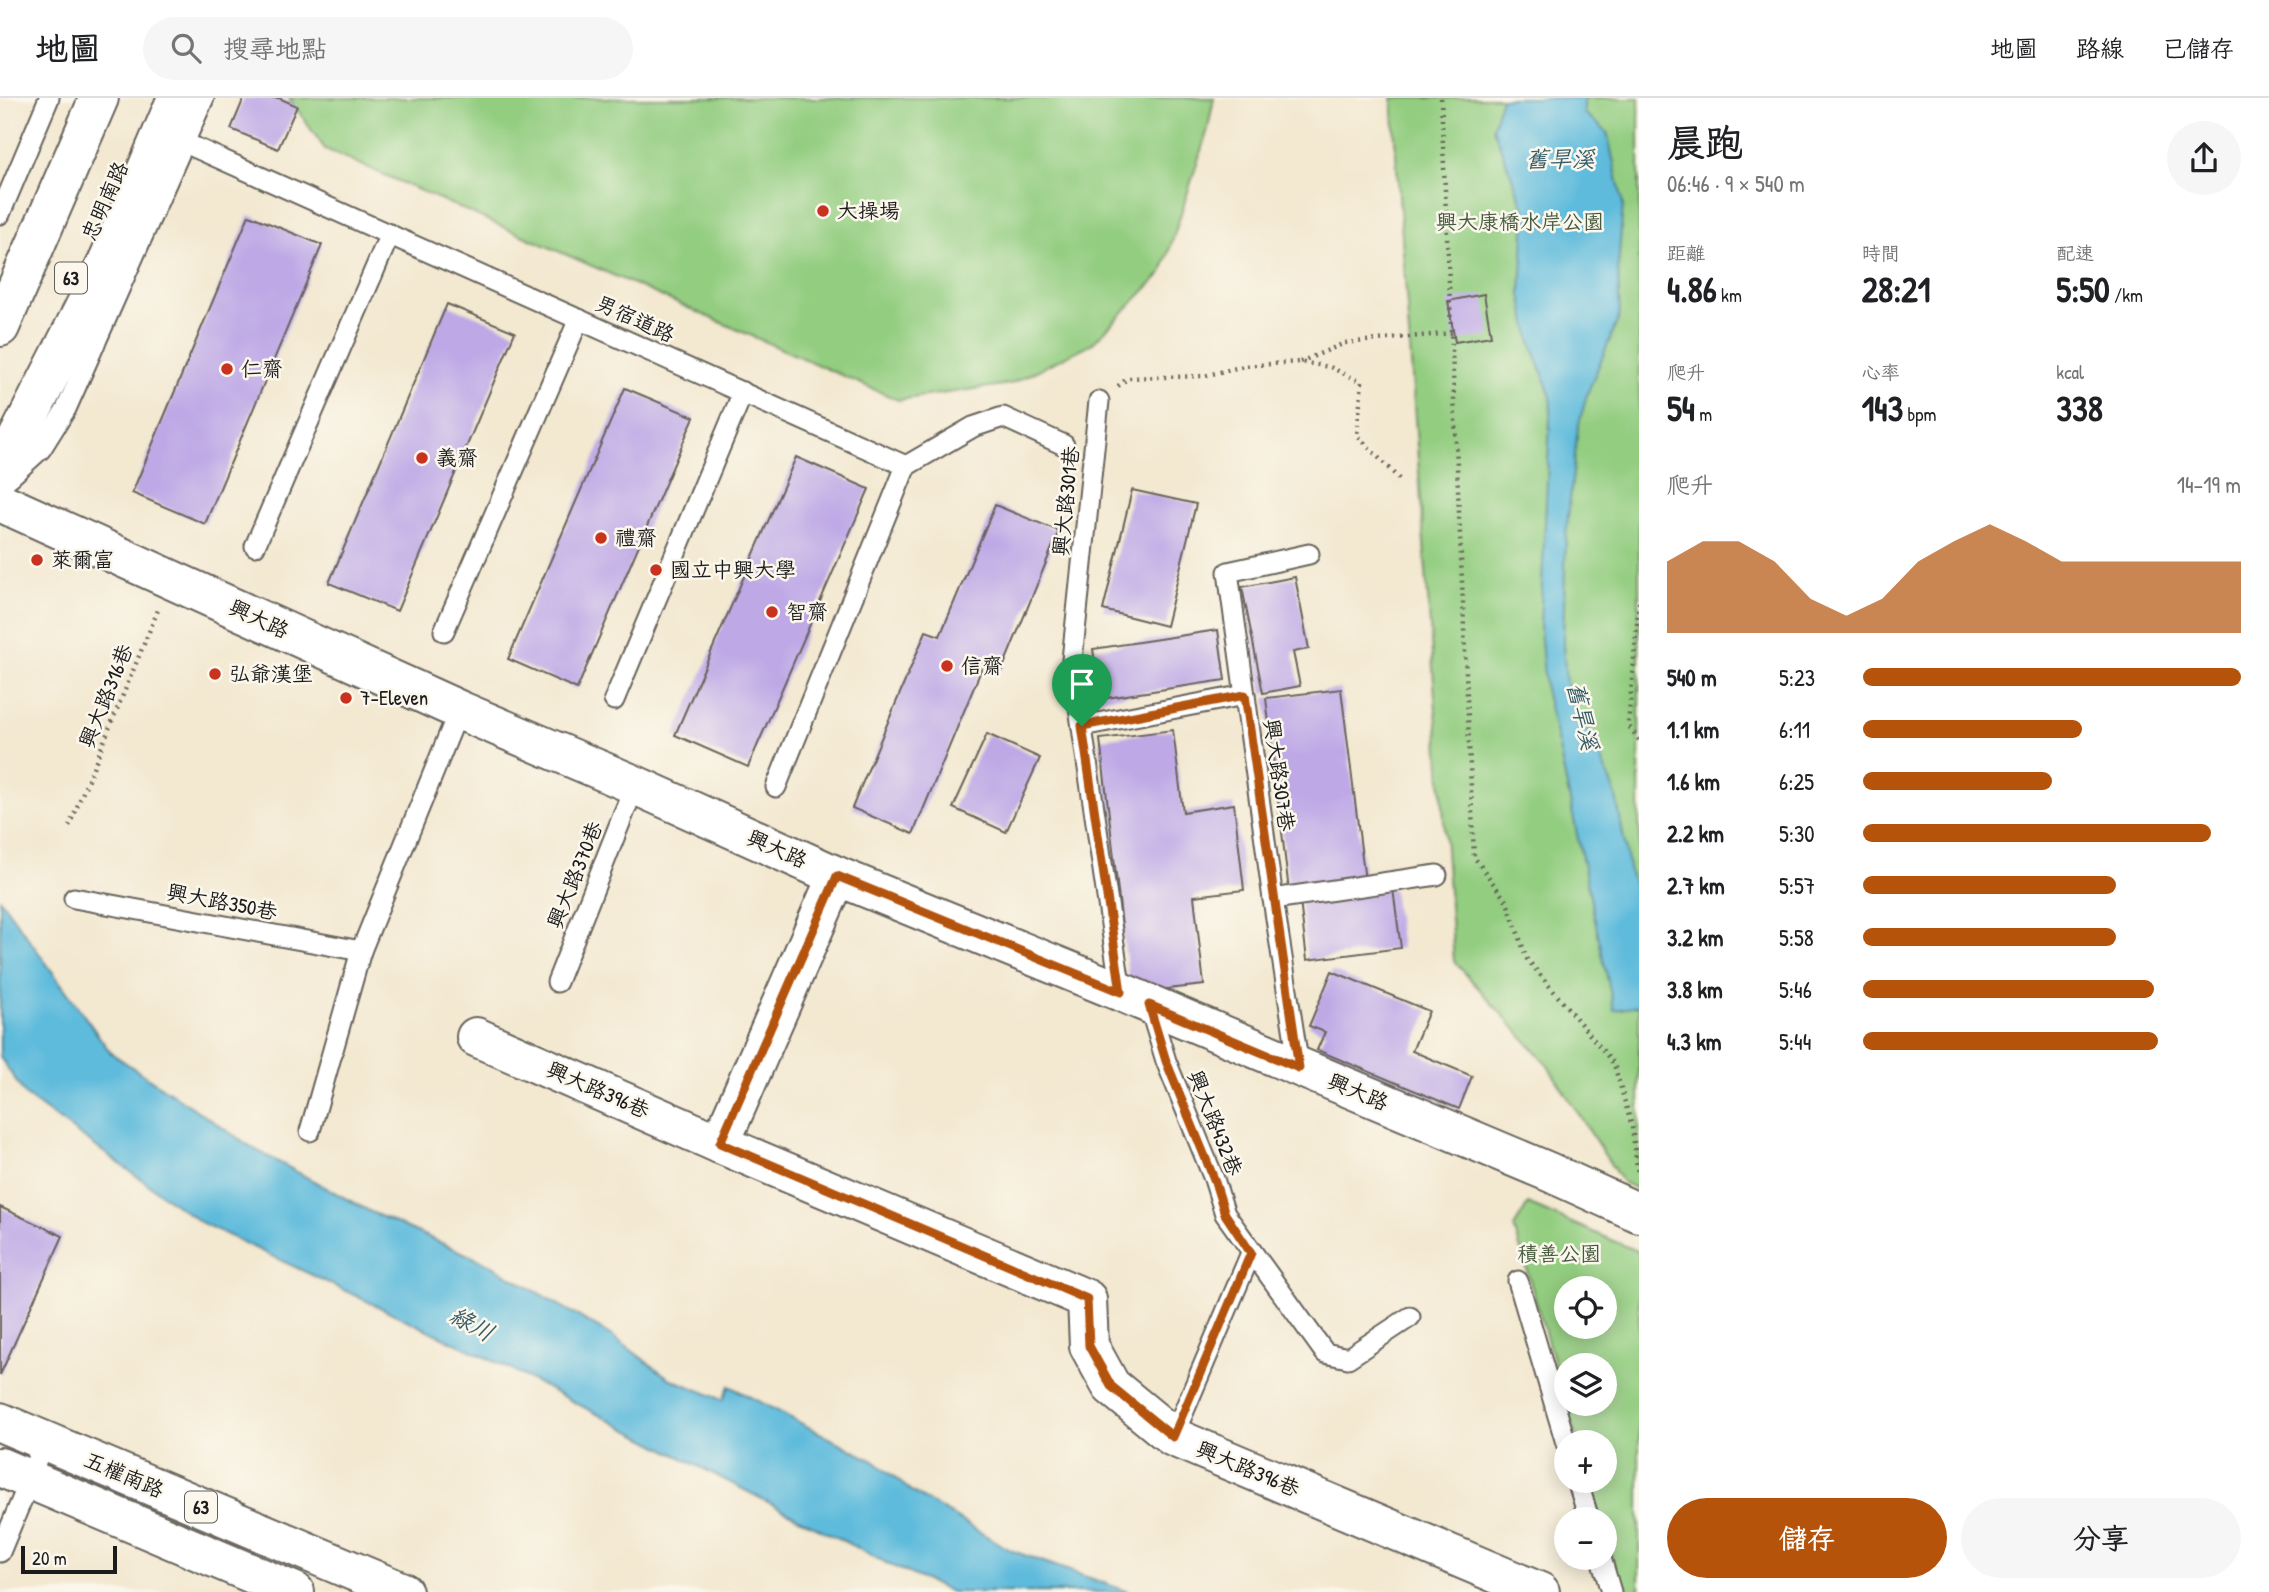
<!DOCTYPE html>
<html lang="zh-TW">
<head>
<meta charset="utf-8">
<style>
  body { margin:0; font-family:"Patrick Hand","LXGW WenKai TC",sans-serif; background:#f6f6f6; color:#202124; height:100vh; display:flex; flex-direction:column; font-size:26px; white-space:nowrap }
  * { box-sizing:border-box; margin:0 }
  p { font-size:23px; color:#757577 }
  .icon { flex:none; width:38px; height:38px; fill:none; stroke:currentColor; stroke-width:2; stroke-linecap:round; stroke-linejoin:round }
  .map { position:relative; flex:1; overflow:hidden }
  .panel { display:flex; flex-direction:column; background:#fff; width:630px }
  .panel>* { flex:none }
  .buttons { position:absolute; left:1554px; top:1178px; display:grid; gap:14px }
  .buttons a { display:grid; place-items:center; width:63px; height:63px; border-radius:50%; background:#fff; box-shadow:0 4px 18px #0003; font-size:35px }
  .scale { position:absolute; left:21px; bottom:18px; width:96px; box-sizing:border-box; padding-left:7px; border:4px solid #1c1c1c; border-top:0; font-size:19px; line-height:24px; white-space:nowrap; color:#1c1c1c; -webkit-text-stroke:5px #fbf7ec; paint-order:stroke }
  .pin { position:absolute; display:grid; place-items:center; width:60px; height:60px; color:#fff; margin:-72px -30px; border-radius:50% 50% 50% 0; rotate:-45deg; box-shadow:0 0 7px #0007 }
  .pin .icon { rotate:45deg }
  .round { display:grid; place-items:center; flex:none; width:74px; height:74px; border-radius:37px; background:#f6f6f6 }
  .overview { display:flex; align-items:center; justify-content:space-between; height:119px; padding:0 28px }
  h1 { font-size:38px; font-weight:800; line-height:52px }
  .metrics { display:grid; grid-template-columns:repeat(3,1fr); gap:10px; height:119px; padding:7px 28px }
  .metrics div { display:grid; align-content:center }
  .metrics b { font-size:35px; font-weight:800 }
  .metrics small { font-size:19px; font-weight:400 }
  .metrics p { font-size:19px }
  .chart { height:196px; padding:14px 28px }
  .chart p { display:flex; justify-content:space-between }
  .chart svg { width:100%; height:126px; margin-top:7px; fill:#b45309; opacity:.7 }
  .cta { display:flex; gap:14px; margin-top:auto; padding:14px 28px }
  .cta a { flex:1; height:80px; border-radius:42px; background:#b45309; color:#fff; font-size:28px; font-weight:800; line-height:80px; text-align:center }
  .cta a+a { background:#f6f6f6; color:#202124 }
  ul { padding:0 28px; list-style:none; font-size:23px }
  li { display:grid; grid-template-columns:112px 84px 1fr; align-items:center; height:52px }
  li i { height:18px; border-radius:9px; background:#b45309 }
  header { display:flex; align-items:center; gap:42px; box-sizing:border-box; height:98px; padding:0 35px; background:#fff; border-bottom:2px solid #e0e0e0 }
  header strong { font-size:33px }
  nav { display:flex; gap:38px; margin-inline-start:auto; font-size:24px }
  .search { width:490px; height:63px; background:#f6f6f6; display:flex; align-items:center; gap:18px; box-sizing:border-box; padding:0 24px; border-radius:38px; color:#757577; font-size:26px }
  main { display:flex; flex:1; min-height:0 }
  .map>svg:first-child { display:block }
  .green { fill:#93cd80; stroke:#58744e; stroke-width:2; fill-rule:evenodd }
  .water { fill:#5ebbdc; stroke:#3d6c7c; stroke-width:2 }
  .building { fill:#bea8e6 }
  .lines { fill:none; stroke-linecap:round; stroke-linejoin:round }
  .lane-casing { stroke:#67635b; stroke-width:23 }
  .street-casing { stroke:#67635b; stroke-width:42 }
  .primary-casing { stroke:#67635b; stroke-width:42 }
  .path { stroke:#67635b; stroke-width:4.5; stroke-dasharray:2 5; stroke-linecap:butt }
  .lane { stroke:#fff; stroke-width:19 }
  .street { stroke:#fff; stroke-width:38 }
  .primary { stroke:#fff; stroke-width:38 }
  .route-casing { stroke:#fff; stroke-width:14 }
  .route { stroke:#b45309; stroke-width:9 }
  .poi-dot { fill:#c8321e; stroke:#fbf7ec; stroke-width:2.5 }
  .labels { text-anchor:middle; stroke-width:5; stroke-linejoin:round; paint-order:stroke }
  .shield { fill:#fbf7ec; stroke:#5f5e5a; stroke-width:2 }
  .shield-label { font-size:19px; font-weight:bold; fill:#1c1c1c }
  .street-label { font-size:21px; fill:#1c1c1c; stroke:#fbf7ec }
  .poi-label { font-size:21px; fill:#1c1c1c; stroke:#fbf7ec; text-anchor:start }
  .park-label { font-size:21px; fill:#465a3f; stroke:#fbf7ec }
  .water-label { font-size:23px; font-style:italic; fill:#365c69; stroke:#fbf7ec }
</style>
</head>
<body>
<header>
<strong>地圖</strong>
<div class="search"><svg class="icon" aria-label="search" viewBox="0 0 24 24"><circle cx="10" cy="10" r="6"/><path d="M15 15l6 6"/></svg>搜尋地點</div>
<nav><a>地圖</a><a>路線</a><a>已儲存</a></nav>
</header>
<main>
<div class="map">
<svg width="1639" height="1494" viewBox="0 0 1639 1494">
  <rect width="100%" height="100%" fill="#fbf7ec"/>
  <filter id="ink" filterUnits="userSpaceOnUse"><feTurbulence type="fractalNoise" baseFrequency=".0143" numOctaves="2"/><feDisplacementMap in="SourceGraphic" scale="14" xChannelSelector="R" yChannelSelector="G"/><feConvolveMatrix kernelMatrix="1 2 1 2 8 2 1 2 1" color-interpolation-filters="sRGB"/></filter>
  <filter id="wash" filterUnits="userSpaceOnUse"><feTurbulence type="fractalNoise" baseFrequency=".00686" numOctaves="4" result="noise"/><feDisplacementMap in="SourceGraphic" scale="28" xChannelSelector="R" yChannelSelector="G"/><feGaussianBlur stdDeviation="1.57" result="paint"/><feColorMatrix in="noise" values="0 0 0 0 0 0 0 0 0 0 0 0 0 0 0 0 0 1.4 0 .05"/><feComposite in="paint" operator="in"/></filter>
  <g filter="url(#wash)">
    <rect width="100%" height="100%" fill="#f3e8d0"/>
    <g class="green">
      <path d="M289 0H1214L1208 31 1162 175 1093 245 1010 286 898 302 325 51Z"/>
      <path d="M1392 0H1639V1092L1622 1084 1546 965 1454 863Z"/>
      <path d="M1528 1106 1639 1154V1494H1622L1605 1436V1421H1600L1589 1383 1605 1382V1344H1578L1566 1306H1605V1267H1566V1305L1514 1129ZM1605 1190V1228H1566V1190Z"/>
    </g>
    <g class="water">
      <path d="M1501 0H1584V15L1607 34 1623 106 1618 169 1620 217 1587 296 1578 330 1566 437 1563 546 1566 585 1574 606 1597 651 1616 698 1630 775 1639 805V908L1614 912 1558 646 1545 591 1540 529 1551 299 1531 244 1521 197 1525 113 1493 30Z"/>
      <path d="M0 801 111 955 256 1052 371 1114 489 1166 612 1238 669 1280 723 1302 729 1288 874 1363 911 1393 1010 1452 1129 1494H951L888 1466 508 1270 200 1124 26 998 0 959Z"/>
    </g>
    <g id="blocks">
      <g class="building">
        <path d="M244 0H279L297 8 278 51 231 31Z"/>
        <path d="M249 117 322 147 205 426 132 395Z"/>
        <path d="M1484 196 1491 238 1455 244 1448 203Z"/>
        <path d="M447 206 515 234 397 513 329 485Z"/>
        <path d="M625 290 694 319 577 591 508 561Z"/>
        <path d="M796 359 869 391 748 669 675 637Z"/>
        <path d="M1132 392 1196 406 1166 528 1103 512Z"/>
        <path d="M995 407 1059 433 1002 572 984 565 913 736 852 710 926 533 940 538Z"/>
        <path d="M1295 479 1309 551 1293 554 1300 588 1263 595 1242 489Z"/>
        <path d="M1218 532 1225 582 1100 601 1093 551Z"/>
        <path d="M1341 591 1365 783 1289 793 1266 600Z"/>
        <path d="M1173 632 1183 714 1234 706 1244 792 1194 798 1204 887 1130 895 1100 641Z"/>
        <path d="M987 636 1040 660 1006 734 953 710Z"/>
        <path d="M1393 791 1401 850 1307 862 1300 803Z"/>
        <path d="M1332 873 1429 913 1412 953 1472 978 1459 1011 1317 952 1325 934 1309 928Z"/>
        <path d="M0 1109 63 1138 0 1277Z"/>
      </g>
    </g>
  </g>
  <g filter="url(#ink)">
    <use href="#blocks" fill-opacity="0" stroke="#67635b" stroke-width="2"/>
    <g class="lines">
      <defs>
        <g id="lane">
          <path d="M185 45 906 368 973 329 1003 319 1064 347"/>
          <path d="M0 116 49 0"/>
          <path d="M1099 303 1072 562 1121 894"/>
          <path d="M10 379 41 351 66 311 204 0"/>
          <path d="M255 448 390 136"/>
          <path d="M444 533 579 221"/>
          <path d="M614 602 743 294"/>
          <path d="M1082 628 1245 597"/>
          <path d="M776 689 906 368"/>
          <path d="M74 800 361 853 459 612"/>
          <path d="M1273 801 1437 777"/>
          <path d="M557 884 635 687"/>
          <path d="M1149 907 1166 963 1214 1081 1225 1116 1325 1255 1348 1260 1410 1219"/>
          <path d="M1299 969 1273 801 1228 474 1309 456"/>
          <path d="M310 1033 361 853"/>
          <path d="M1518 1183 1566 1345"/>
          <path d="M1173 1339 1251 1155"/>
          <path d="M1577 1382 1589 1421"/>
          <path d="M0 1454 30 1382 43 1343"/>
          <path d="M1601 1460 1611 1494"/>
        </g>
        <g id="street">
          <path d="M0 404 459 612 635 687 837 778 1121 894 1549 1074 1639 1115"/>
          <path d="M476 939 720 1046 1087 1201 1089 1248 1111 1288 1173 1339 1540 1494"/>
          <path d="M720 1046 837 778"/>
        </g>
        <g id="primary">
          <path d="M0 229 99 0"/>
          <path d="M0 375 107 165 177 0"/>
          <path d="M0 1324 403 1494"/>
          <path d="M0 1369 295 1494"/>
        </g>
      </defs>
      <use href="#lane" class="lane-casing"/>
      <use href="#street" class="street-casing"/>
      <use href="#primary" class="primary-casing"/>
      <g class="path">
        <path d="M1441 0 1474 759 1507 804 1527 861 1614 966 1632 1029 1638 1077"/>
        <path d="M1300 264 1345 245 1452 235"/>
        <path d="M1118 288 1128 280 1204 278 1244 268 1299 264 1330 269 1362 284 1357 337 1400 382"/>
        <path d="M1639 504 1628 627 1639 642"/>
        <path d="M69 728 158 512"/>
      </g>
      <use href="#lane" class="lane"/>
      <use href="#street" class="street"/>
      <use href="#primary" class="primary"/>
    </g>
  </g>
  <g class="lines" filter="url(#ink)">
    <defs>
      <path id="route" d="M1245 597 1299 970 1149 907 1166 963 1214 1081 1225 1116 1251 1155 1173 1339 1111 1288 1089 1248 1087 1201 720 1045 837 778 1121 894 1082 628Z"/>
    </defs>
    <use href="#route" class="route-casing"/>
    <use href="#route" class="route"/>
  </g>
  <g class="poi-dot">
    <circle cx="823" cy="113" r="7"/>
    <circle cx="227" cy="271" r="7"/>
    <circle cx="422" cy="360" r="7"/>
    <circle cx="601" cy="440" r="7"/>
    <circle cx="37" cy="462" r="7"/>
    <circle cx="656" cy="472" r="7"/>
    <circle cx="772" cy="514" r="7"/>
    <circle cx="947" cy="568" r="7"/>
    <circle cx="215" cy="576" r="7"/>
    <circle cx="346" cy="600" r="7"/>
  </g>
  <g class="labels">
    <g class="shield">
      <rect x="55" y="164.5" width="32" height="31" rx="5"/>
      <rect x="185" y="1393.5" width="32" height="31" rx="5"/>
    </g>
    <g class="shield-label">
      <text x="71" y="187">63</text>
      <text x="201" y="1416">63</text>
    </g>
    <g class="street-label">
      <text transform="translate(105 103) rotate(-66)" y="7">忠明南路</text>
      <text transform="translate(635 221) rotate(24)" y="7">男宿道路</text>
      <text transform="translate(1066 403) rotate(-84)" y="7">興大路301巷</text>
      <text transform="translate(259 521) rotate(25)" y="7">興大路</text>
      <text transform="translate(106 598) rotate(-68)" y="7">興大路316巷</text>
      <text transform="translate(1279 677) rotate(82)" y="7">興大路307巷</text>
      <text transform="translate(777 751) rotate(24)" y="7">興大路</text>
      <text transform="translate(575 777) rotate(-68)" y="7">興大路370巷</text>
      <text transform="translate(222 804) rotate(11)" y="7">興大路350巷</text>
      <text transform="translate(598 992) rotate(24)" y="7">興大路396巷</text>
      <text transform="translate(1358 994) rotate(23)" y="7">興大路</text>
      <text transform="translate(1215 1025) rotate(68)" y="7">興大路432巷</text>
      <text transform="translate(1248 1371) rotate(23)" y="7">興大路396巷</text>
      <text transform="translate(124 1377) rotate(23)" y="7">五權南路</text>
    </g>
    <g class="poi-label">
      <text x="837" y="120">大操場</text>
      <text x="241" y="278">仁齋</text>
      <text x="436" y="367">義齋</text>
      <text x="615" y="447">禮齋</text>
      <text x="51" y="469">萊爾富</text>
      <text x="670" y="479">國立中興大學</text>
      <text x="786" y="521">智齋</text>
      <text x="961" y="575">信齋</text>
      <text x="229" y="583">弘爺漢堡</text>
      <text x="360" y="607">7-Eleven</text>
    </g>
    <g class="park-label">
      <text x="1520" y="131">興大康橋水岸公園</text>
      <text x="1559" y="1163">積善公園</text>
    </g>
    <g class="water-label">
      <text x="1560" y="69">舊旱溪</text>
      <text transform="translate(1583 618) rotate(77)" y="8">舊旱溪</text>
      <text transform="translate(472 1226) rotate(29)" y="8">綠川</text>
    </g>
  </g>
</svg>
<div class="buttons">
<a><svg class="icon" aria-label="locate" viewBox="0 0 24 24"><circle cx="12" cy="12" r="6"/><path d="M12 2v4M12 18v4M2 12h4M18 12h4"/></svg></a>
<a><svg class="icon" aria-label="layers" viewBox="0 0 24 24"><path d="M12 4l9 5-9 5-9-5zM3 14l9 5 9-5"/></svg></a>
<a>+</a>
<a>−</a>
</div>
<div class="scale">20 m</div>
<div class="pin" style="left:1082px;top:628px;background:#1e9e55"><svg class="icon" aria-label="arrive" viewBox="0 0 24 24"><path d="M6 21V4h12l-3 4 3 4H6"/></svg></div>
</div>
<section class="panel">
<div class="overview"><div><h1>晨跑</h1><p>06:46 · 9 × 540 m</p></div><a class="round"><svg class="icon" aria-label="share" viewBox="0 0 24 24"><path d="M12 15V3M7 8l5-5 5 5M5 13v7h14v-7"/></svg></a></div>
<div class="metrics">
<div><p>距離</p><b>4.86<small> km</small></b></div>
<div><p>時間</p><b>28:21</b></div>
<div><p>配速</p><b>5:50<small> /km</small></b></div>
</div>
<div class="metrics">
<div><p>爬升</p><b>54<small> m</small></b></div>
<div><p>心率</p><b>143<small> bpm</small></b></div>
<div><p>kcal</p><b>338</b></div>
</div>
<div class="chart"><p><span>爬升</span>14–19 m</p>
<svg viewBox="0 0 160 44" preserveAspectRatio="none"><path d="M0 44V19L10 12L20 12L30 19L40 32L50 38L60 32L70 19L80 12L90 6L100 12L110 19L120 19L130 19L140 19L150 19L160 19V44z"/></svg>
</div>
<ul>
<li><b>540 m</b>5:23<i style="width:100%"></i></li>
<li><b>1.1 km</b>6:11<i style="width:58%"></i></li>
<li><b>1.6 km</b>6:25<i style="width:50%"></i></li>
<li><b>2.2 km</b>5:30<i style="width:92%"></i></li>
<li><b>2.7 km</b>5:57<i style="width:67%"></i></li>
<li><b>3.2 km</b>5:58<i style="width:67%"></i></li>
<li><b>3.8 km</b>5:46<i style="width:77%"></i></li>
<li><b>4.3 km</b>5:44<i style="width:78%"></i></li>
</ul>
<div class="cta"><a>儲存</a><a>分享</a></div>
</section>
</main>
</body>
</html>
